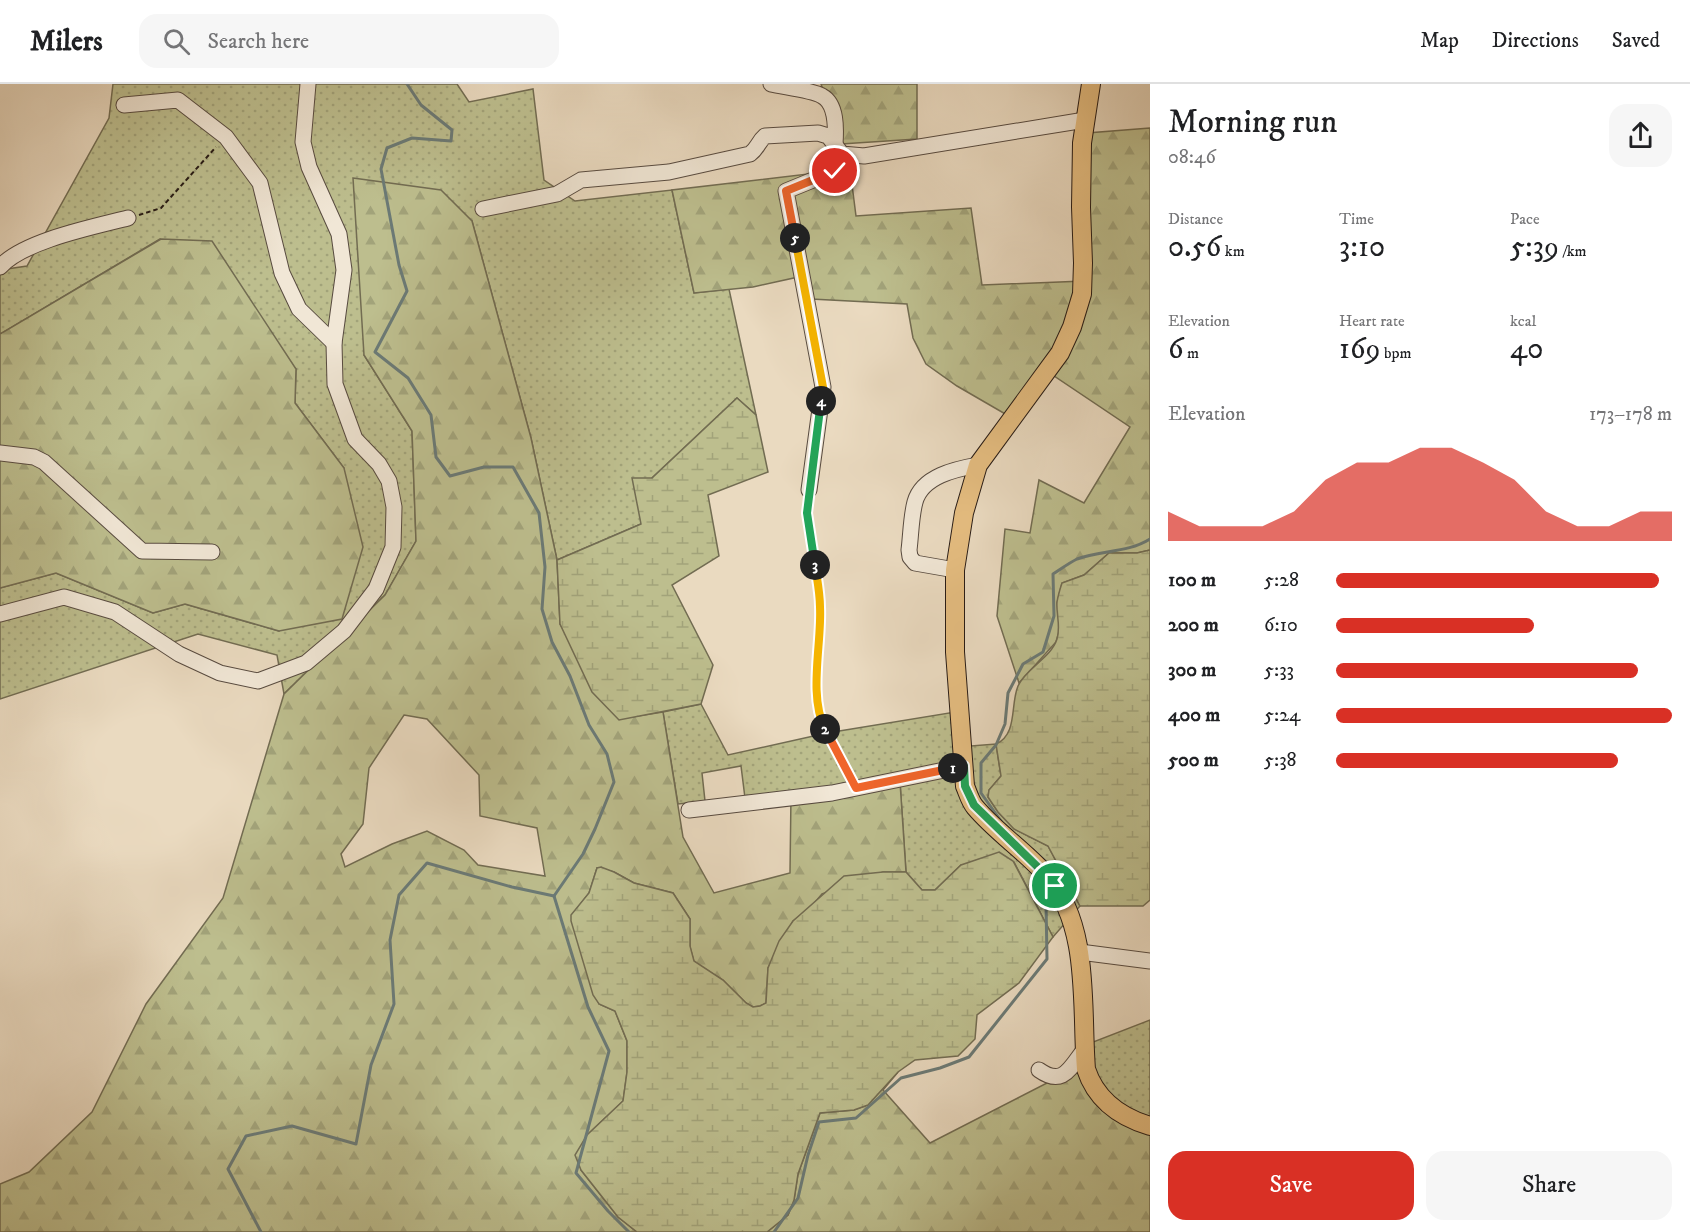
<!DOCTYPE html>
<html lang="en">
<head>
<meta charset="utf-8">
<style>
  body { margin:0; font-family:"IM FELL DW Pica",serif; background:#f6f6f6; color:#202124; height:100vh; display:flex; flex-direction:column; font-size:22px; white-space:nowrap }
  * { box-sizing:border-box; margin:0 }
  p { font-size:20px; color:#757577 }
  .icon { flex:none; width:33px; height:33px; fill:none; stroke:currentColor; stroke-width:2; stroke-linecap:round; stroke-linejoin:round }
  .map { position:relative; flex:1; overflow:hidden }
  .details { display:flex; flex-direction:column; background:#fff; width:540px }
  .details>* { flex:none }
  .pin { position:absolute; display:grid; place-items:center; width:51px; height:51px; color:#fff; margin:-26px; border:3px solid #fff; border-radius:50%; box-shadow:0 2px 6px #0007 }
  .km { position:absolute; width:30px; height:30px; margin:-15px; border-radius:50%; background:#222; color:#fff; font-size:16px; line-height:30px; text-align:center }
  .round { display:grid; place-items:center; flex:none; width:63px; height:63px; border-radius:18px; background:#f6f6f6 }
  .headline { display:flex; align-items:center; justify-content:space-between; height:102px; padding:0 18px }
  h1 { font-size:33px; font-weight:600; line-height:45px }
  .figures { display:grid; grid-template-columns:repeat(3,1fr); gap:9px; height:102px; padding:6px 18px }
  .figures div { display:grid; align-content:center }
  .figures b { font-size:30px; font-weight:600 }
  .figures small { font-size:16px; font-weight:400 }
  .figures p { font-size:16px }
  .chart { height:168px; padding:12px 18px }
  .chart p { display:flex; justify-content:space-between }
  .chart svg { width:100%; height:108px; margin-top:6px; fill:#d93025; opacity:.7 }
  .button { display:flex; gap:12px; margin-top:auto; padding:12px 18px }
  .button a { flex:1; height:69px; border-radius:18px; background:#d93025; color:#fff; font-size:24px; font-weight:600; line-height:69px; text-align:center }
  .button a+a { background:#f6f6f6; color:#202124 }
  ul { padding:0 18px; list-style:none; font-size:20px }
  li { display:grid; grid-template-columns:96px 72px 1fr; align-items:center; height:45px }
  li i { height:15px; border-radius:8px; background:#d93025 }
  header { display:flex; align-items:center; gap:36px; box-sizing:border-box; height:84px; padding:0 30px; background:#fff; border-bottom:2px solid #e0e0e0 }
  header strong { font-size:28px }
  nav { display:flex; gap:33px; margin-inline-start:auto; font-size:21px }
  .search { width:420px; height:54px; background:#f6f6f6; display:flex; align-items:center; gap:15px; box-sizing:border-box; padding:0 21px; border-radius:18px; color:#757577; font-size:22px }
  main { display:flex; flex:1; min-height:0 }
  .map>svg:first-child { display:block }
  .grass { fill:url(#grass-dots); stroke:#726c52; stroke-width:1.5 }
  .forest { fill:url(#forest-firs); stroke:#726c52; stroke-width:1.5; fill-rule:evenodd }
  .wetland { fill:url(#wetland-marsh); stroke:#726c52; stroke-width:1.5 }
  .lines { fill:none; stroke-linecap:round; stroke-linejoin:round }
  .stream { stroke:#6b7a76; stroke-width:3 }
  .minor-casing { stroke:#584b40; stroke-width:17 }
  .major-casing { stroke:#271b15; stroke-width:20 }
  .path { stroke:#271b15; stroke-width:2; stroke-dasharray:4.5 3; stroke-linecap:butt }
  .minor { stroke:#f1e7d6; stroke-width:15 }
  .major { stroke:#e5bd80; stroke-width:18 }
  .split-1-casing { stroke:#fff; stroke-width:12 }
  .split-2-casing { stroke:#fff; stroke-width:12 }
  .split-3-casing { stroke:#fff; stroke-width:12 }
  .split-4-casing { stroke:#fff; stroke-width:12 }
  .split-5-casing { stroke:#fff; stroke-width:12 }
  .split-6-casing { stroke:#fff; stroke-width:12 }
  .split-1 { stroke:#22a559; stroke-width:8 }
  .split-2 { stroke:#f0652b; stroke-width:8 }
  .split-3 { stroke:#f5b400; stroke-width:8 }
  .split-4 { stroke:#22a559; stroke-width:8 }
  .split-5 { stroke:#f5b400; stroke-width:8 }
  .split-6 { stroke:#f0652b; stroke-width:8 }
</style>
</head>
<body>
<header>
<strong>Milers</strong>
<div class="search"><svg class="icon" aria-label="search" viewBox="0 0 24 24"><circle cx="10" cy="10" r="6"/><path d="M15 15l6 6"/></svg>Search here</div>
<nav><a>Map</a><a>Directions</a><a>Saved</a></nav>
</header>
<main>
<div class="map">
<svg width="1150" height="1148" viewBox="0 0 1150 1148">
  <defs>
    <pattern id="grass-dots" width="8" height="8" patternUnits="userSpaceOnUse" patternTransform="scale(1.5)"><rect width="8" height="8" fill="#bdbe8e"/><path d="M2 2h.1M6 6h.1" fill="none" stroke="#a2a37a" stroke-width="1.8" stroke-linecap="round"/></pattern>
    <pattern id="forest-firs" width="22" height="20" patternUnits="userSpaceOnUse" patternTransform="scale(1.5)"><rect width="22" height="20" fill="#bdbe8e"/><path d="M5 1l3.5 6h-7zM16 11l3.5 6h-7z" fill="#a2a37a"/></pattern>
    <pattern id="wetland-marsh" width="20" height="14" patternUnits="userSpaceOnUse" patternTransform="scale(1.5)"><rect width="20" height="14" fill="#bdbe8e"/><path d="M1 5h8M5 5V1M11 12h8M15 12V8" fill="none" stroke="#a2a37a"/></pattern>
  </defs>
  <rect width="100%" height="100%" fill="#eadac0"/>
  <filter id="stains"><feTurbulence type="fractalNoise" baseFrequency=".00333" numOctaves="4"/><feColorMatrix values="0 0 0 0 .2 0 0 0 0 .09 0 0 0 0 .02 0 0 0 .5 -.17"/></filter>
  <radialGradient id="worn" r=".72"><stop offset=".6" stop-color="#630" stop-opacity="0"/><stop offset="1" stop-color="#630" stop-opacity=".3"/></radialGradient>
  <g class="grass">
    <path d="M113 0H457L469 18 533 5 544 96 575 117 672 106 694 209 729 205 756 331 737 314 652 394 641 440 557 476 531 354 472 137 364 271 412 347 416 457 385 511 284 610 277 571 198 550 0 615V504L56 489 153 529 185 520 279 547 344 384 295 319 296 285 160 155 0 250V186L27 182 109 34Z"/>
    <path d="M701 620 728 671 827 649 955 628 958 663 996 660 1001 692 989 706 988 713 998 728 1014 745 1048 762 1080 822 1053 853 1014 778 961 781 935 806H922L906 788 900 698 745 714 741 682 702 689 705 717 678 720 663 628Z"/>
    <path d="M1150 936V1037L1105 1016 1084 980 1088 960Z"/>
  </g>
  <g class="forest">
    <path d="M821 0H917V55L841 60Z"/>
    <path d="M1150 44V466L1137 469H1109L1084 491 1062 499 1057 519 1060 544 1056 558 1019 599 997 532 1005 445 1030 449 1039 396 1084 419 1130 343 1048 288 1007 331 957 302 926 280 913 254 907 220 811 215 803 192 753 203 694 209 672 106 850 85 856 132 971 124 982 201 1084 197 1087 49Z"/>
    <path d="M353 94 441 106 472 137 531 354 557 476 560 540 619 635 663 628 683 753 714 809 790 789 791 711 900 698 906 788H883L822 810 811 823 793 837 768 884 766 919 760 922 753 923 746 919 723 896 694 878 690 863V835L673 809 634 799 614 788 597 784 589 809 572 831 599 920 615 927 627 957V988L623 1017 587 1051 581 1086 618 1133 637 1148H0V1100L29 1088 92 1028 146 920 223 814 284 610 385 511 416 457 412 347 364 271ZM404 631 427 635 479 691 480 732 537 744 545 792 478 781 464 766 427 747 392 760 345 783 341 770 363 740 369 684Z"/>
    <path d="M161 155 212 157 296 285 295 319 344 384 363 463 342 535 279 547 185 520 153 529 56 489 0 504V250Z"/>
    <path d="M1084 980 1105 1016 1150 1037V1148H767L788 1131 794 1116 798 1090 820 1029 854 1026 867 1021 898 988 883 1006 930 1059Z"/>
  </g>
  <g class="wetland">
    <path d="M737 314 756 331 768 388 708 411 719 472 672 501 713 581 701 620 619 636 592 608 560 540 557 476 641 440 632 394H652Z"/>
    <path d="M1150 466V816L1143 822H1080L1048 762 1014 745 998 728 988 713 989 706 1001 692 996 660C1018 650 1010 621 1018 602 1026 584 1051 574 1057 555 1061 542 1056 531 1057 518 1058 512 1060 505 1062 499L1084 491 1109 469H1137Z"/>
    <path d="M999 768 1013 777 1053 853 1019 899 977 931 975 955 958 972 915 976 898 988 868 1021 854 1026 820 1029 798 1090 794 1116 788 1131 767 1148H637L618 1133 581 1086 575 1071 587 1051 623 1017 627 988V957L615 927 599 920 593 911 571 837V831L589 809 597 784 601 783 614 788 634 799 673 809 690 835V862L694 877 723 896 746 919 753 923 760 922 766 919 768 884 779 857 793 837 844 792 883 788H906L922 806H935L961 781Z"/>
  </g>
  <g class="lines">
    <g class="stream">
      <path d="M407 0 421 21 452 46 451 57 412 54 387 64 381 85 399 181 407 207 375 268 408 294 431 331 436 373 450 392 484 383H513L539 429 545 483 542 525 552 558 570 592 589 641 607 670 614 698 595 745 583 770 554 812"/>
      <path d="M1001 737 981 709V679L996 661 1005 640 1008 609 1023 580 1043 568 1054 532 1053 490C1061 485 1069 479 1077 475 1100 466 1128 469 1150 455"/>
      <path d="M1032 765 1060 791 1055 795"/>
      <path d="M554 812 588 923 609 967 576 1089 608 1127 629 1148"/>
      <path d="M261 1148 228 1085 246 1052 292 1042 356 1060 371 981 394 920 390 856 399 811 427 779 512 803 554 812"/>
      <path d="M774 1148 798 1114 808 1071 819 1038 856 1034 901 994 940 984 969 973 1047 875 1046 819 1042 806 1046 803"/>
    </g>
    <defs>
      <g id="minor">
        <path d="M771 0C783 3 812 6 822 12 837 20 836 45 835 60"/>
        <path d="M124 21 178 16 226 53 260 99 282 189 299 225 334 259"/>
        <path d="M483 125 557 110 581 96 669 88 750 70C758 64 758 58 765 52L818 49 828 52 842 70 864 72 1085 36"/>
        <path d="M0 183C23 157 93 143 128 134"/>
        <path d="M0 369 34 373 44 378 142 467 212 468"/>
        <path d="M809 406 823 303 786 107 835 87 842 70"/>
        <path d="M955 486 915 479 910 473 909 466C911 450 911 433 915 418 922 392 956 385 978 381"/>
        <path d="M0 530 64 513 115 528 179 570 220 589 258 597 306 579 344 547 376 505 393 463 394 423 389 397 379 380 355 355 335 300 334 259 344 186 339 150 309 83 303 58 308 0"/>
        <path d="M689 726 832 709 964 682"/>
        <path d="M1080 868 1150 877"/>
        <path d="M1039 986C1063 1003 1070 984 1084 966"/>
      </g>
      <path id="major" d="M1091 0 1082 59 1081 123 1083 179 1082 210 1072 243 1060 269 978 381 964 429 955 486V568L965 702C968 709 970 717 975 723 996 748 1025 767 1047 792 1091 842 1081 924 1086 985 1096 1016 1120 1033 1150 1042"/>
    </defs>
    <use href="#minor" class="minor-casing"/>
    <use href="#major" class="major-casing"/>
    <g class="path">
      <path d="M139 131 161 124 216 63"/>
      <path d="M808 417 807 429 820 524 816 577 820 634 851 693"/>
    </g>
    <use href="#minor" class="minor"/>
    <use href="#major" class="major"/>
  </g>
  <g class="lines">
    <defs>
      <path id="split-1" d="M953 684 964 682 965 702 974 721 1046 791 1055 802"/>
      <path id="split-2" d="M825 645 856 704 953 684"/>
      <path id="split-3" d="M815 481C817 495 820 509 820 523 822 559 808 611 825 645"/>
      <path id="split-4" d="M815 481 807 429 821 317"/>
      <path id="split-5" d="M795 154 823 303 821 317"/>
      <path id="split-6" d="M795 154 786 107 835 87"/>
    </defs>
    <use href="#split-1" class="split-1-casing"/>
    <use href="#split-2" class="split-2-casing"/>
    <use href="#split-3" class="split-3-casing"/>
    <use href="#split-4" class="split-4-casing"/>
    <use href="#split-5" class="split-5-casing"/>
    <use href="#split-6" class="split-6-casing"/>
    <use href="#split-1" class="split-1"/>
    <use href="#split-2" class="split-2"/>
    <use href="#split-3" class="split-3"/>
    <use href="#split-4" class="split-4"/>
    <use href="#split-5" class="split-5"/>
    <use href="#split-6" class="split-6"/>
  </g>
  <rect width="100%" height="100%" filter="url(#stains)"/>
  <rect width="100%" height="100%" fill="url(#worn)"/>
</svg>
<div class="pin" style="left:1055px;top:802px;background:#1e9e55"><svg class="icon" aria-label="arrive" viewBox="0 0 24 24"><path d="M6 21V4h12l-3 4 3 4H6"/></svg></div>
<div class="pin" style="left:835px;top:87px;background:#d93025"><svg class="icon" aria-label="check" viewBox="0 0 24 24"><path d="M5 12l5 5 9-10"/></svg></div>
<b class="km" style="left:953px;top:684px">1</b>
<b class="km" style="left:825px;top:645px">2</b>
<b class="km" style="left:815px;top:481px">3</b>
<b class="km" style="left:821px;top:317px">4</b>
<b class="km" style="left:795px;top:154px">5</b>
</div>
<section class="details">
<div class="headline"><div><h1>Morning run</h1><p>08:46</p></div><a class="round"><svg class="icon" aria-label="share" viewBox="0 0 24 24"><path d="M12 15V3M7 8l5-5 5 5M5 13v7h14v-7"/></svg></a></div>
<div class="figures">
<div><p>Distance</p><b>0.56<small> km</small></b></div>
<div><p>Time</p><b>3:10</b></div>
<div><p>Pace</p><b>5:39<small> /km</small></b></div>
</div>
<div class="figures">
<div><p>Elevation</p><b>6<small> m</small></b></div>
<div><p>Heart rate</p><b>169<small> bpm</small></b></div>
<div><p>kcal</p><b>40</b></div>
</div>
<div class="chart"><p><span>Elevation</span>173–178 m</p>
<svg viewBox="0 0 160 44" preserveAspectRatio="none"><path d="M0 44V32L10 38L20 38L30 38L40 32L50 19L60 12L70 12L80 6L90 6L100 12L110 19L120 32L130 38L140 38L150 32L160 32V44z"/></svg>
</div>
<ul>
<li><b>100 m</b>5:28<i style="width:96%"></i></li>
<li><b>200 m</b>6:10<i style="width:59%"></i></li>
<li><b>300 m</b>5:33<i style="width:90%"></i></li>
<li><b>400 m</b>5:24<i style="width:100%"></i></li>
<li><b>500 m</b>5:38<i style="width:84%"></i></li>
</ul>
<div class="button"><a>Save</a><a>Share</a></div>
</section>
</main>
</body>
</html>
